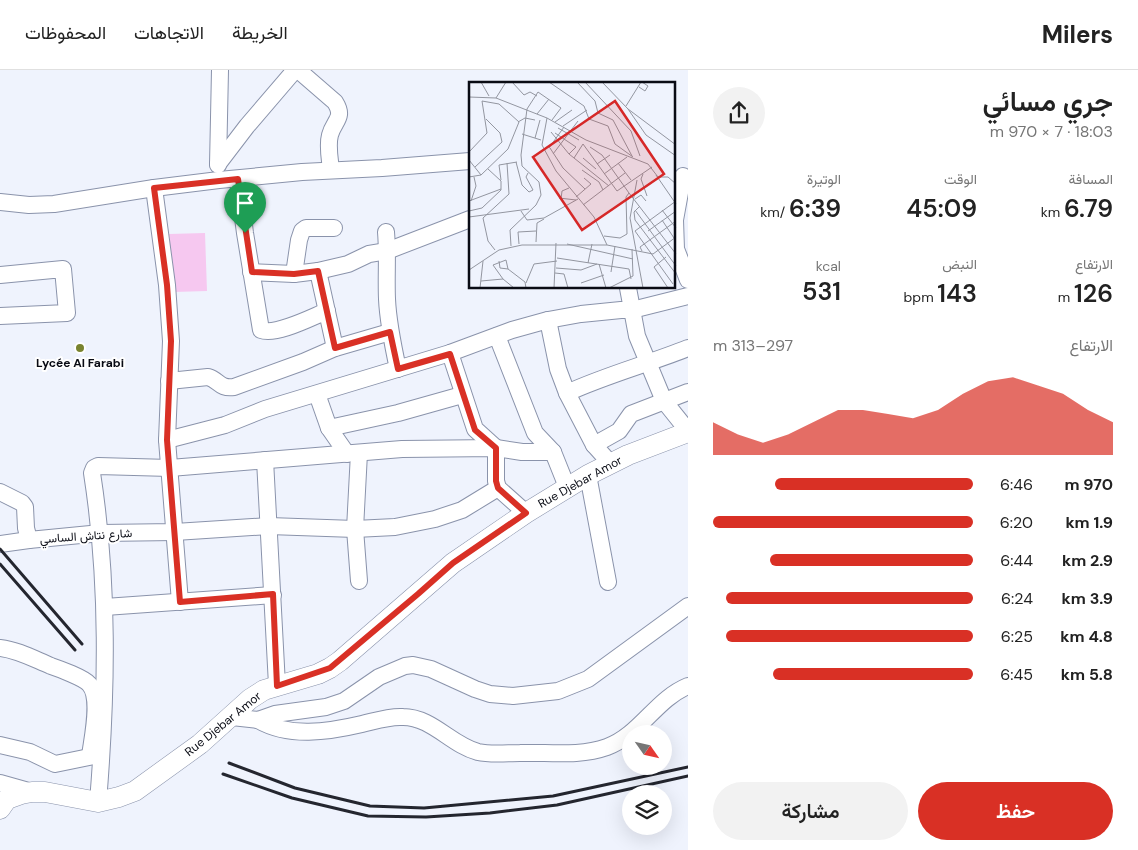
<!DOCTYPE html>
<html lang="ar">
<head>
<meta charset="utf-8">
<style>
  body { margin:0; font-family:"DM Sans",Vazirmatn,sans-serif; background:#f2f2f2; color:#222; direction:rtl; height:100vh; display:flex; flex-direction:column; font-size:19px; white-space:nowrap }
  * { box-sizing:border-box; margin:0 }
  p { font-size:16px; color:#767676 }
  .icon { flex:none; width:28px; height:28px; fill:none; stroke:currentColor; stroke-width:2; stroke-linecap:round; stroke-linejoin:round }
  .map { position:relative; flex:1; overflow:hidden; direction:ltr }
  .side { display:flex; flex-direction:column; background:#fff; width:450px }
  .side>* { flex:none }
  .needle { width:32px; rotate:124deg }
  .fabs { position:absolute; left:622px; top:655px; display:grid; gap:10px }
  .fabs a { display:grid; place-items:center; width:50px; height:50px; border-radius:50%; background:#fff; box-shadow:0 5px 20px #0002; font-size:25px }
  .pin { position:absolute; display:grid; place-items:center; width:42px; height:42px; color:#fff; margin:-51px -21px; border-radius:50% 50% 50% 0; rotate:-45deg; box-shadow:0 0 5px #0007 }
  .pin .icon { rotate:45deg }
  .round { display:grid; place-items:center; flex:none; width:52px; height:52px; border-radius:26px; background:#f2f2f2 }
  .head { display:flex; align-items:center; justify-content:space-between; height:85px; padding:0 25px }
  h1 { font-size:28px; font-weight:600; line-height:38px }
  .metrics { display:grid; grid-template-columns:repeat(3,1fr); gap:8px; height:85px; padding:5px 25px }
  .metrics div { display:grid; align-content:center }
  .metrics b { font-size:25px; font-weight:600 }
  .metrics small { font-size:14px; font-weight:400 }
  .metrics p { font-size:14px }
  .chart { height:140px; padding:10px 25px }
  .chart p { display:flex; justify-content:space-between }
  .chart svg { width:100%; height:90px; margin-top:5px; fill:#d93025; opacity:.7 }
  .cta { display:flex; gap:10px; margin-top:auto; padding:10px 25px }
  .cta a { flex:1; height:58px; border-radius:30px; background:#d93025; color:#fff; font-size:20px; font-weight:600; line-height:58px; text-align:center }
  .cta a+a { background:#f2f2f2; color:#222 }
  ul { padding:0 25px; list-style:none; font-size:16px }
  li { display:grid; grid-template-columns:80px 60px 1fr; align-items:center; height:38px }
  li i { height:12px; border-radius:6px; background:#d93025 }
  header { display:flex; align-items:center; gap:30px; box-sizing:border-box; height:70px; padding:0 25px; background:#fff; border-bottom:1px solid #e0e0e0 }
  header strong { font-size:24px }
  nav { display:flex; gap:28px; margin-inline-start:auto; font-size:18px }
  main { display:flex; flex:1; min-height:0 }
  .map>svg:first-child { display:block }
  .green { fill:#f6c8f0 }
  .lines { fill:none; stroke-linecap:round; stroke-linejoin:round }
  .minor-casing { stroke:#8a93ab; stroke-width:18 }
  .major-casing { stroke:#8a93ab; stroke-width:21 }
  .minor { stroke:#fff; stroke-width:16 }
  .major { stroke:#fff; stroke-width:20 }
  .rail { stroke:#24262f; stroke-width:3 }
  .route-casing { stroke:#fff; stroke-width:10 }
  .route { stroke:#d93025; stroke-width:6 }
  .poi-dot { fill:#79832f; stroke:#fff; stroke-width:2 }
  .labels { text-anchor:middle; stroke-width:4; stroke-linejoin:round; paint-order:stroke }
  .poi-label { font-size:12px; font-weight:bold; fill:#090b14; stroke:#fff }
  .street-label { font-size:12px; fill:#090b14; stroke:#fff }
  .inset-road { fill:none; stroke:#9396a0; stroke-width:1 }
  .view { fill:#d62828; fill-opacity:0.15; stroke:#d62828; stroke-width:2.5 }
  .inset-edge { fill:none; stroke:#090b14; stroke-width:2.5 }
</style>
</head>
<body>
<header>
<strong>Milers</strong>
<nav><a>الخريطة</a><a>الاتجاهات</a><a>المحفوظات</a></nav>
</header>
<main>
<section class="side">
<div class="head"><div><h1>جري مسائي</h1><p>18:03 · 7 × 970 m</p></div><a class="round"><svg class="icon" aria-label="share" viewBox="0 0 24 24"><path d="M12 15V3M7 8l5-5 5 5M5 13v7h14v-7"/></svg></a></div>
<div class="metrics">
<div><p>المسافة</p><b>6.79<small> km</small></b></div>
<div><p>الوقت</p><b>45:09</b></div>
<div><p>الوتيرة</p><b>6:39<small> /km</small></b></div>
</div>
<div class="metrics">
<div><p>الارتفاع</p><b>126<small> m</small></b></div>
<div><p>النبض</p><b>143<small> bpm</small></b></div>
<div><p>kcal</p><b>531</b></div>
</div>
<div class="chart"><p><span>الارتفاع</span>297–313 m</p>
<svg viewBox="0 0 160 44" preserveAspectRatio="none"><path d="M0 44V28L10 34L20 38L30 34L40 28L50 22L60 22L70 24L80 26L90 22L100 14L110 8L120 6L130 10L140 14L150 22L160 28V44z"/></svg>
</div>
<ul>
<li><b>970 m</b>6:46<i style="width:76%"></i></li>
<li><b>1.9 km</b>6:20<i style="width:100%"></i></li>
<li><b>2.9 km</b>6:44<i style="width:78%"></i></li>
<li><b>3.9 km</b>6:24<i style="width:95%"></i></li>
<li><b>4.8 km</b>6:25<i style="width:95%"></i></li>
<li><b>5.8 km</b>6:45<i style="width:77%"></i></li>
</ul>
<div class="cta"><a>حفظ</a><a>مشاركة</a></div>
</section>
<div class="map">
<svg width="688" height="780" viewBox="0 0 688 780">
  <rect width="100%" height="100%" fill="#eff3fd"/>
  <path class="green" d="M205 163 207 221 174 222 169 164Z"/>
  <g class="lines">
    <defs>
      <g id="minor">
        <path d="M298 0 335 32C345 48 334 50 330 65 327 76 330 89 331 100"/>
        <path d="M218 94 247 56 295 0"/>
        <path d="M218 95 220 0"/>
        <path d="M683 106 675 150 676 179 688 210"/>
        <path d="M238 109 245 163 261 260C276 266 312 247 327 241"/>
        <path d="M154 118 167 215 171 271 167 370 180 532"/>
        <path d="M0 132 29 135 54 134 154 118 219 110 302 102 382 98 470 91"/>
        <path d="M386 162C388 184 386 206 387 229 388 252 393 276 398 299"/>
        <path d="M318 201 335 278"/>
        <path d="M251 202 294 204 318 201 348 194 369 184 387 181 470 149"/>
        <path d="M294 204 299 170 302 161 306 158H334"/>
        <path d="M0 205 63 199 67 243 0 246"/>
        <path d="M628 218 637 266 664 331 688 361"/>
        <path d="M548 250 558 299 567 323C606 305 648 294 688 278"/>
        <path d="M497 266 535 363 553 382 567 417"/>
        <path d="M450 283 475 359 496 378V411L498 418 526 443"/>
        <path d="M169 311 208 307C219 310 219 319 234 317L303 292 335 278 390 262"/>
        <path d="M567 323 594 375 611 394"/>
        <path d="M317 324 329 358 347 384"/>
        <path d="M329 358 398 343 462 325"/>
        <path d="M167 370 225 355 265 339 450 283 512 260 548 250 581 244 621 240H632L688 226"/>
        <path d="M594 375 619 361 631 344 688 322"/>
        <path d="M265 390 277 615"/>
        <path d="M588 405 608 512"/>
        <path d="M0 422 22 433 25 437 26 458 29 470 101 463 175 462 269 456 355 459 395 457 435 449 462 440 498 418"/>
        <path d="M0 474 29 470"/>
        <path d="M359 511 355 459 359 383"/>
        <path d="M105 537 273 525"/>
        <path d="M0 578C18 580 34 589 51 596 60 599 84 608 89 614 102 627 92 669 90 686"/>
        <path d="M232 647 258 650 275 644 326 637 344 631 379 607 405 596 413 595 431 599 475 619 490 624 513 626 558 621 588 609 688 536"/>
        <path d="M258 650C289 668 328 662 362 654 375 651 389 646 403 647 432 647 451 675 478 682 491 685 507 683 520 683 548 682 579 687 607 677 640 665 656 629 688 616"/>
        <path d="M0 675 30 682 55 694 99 685"/>
        <path d="M0 713 32 722"/>
        <path d="M98 732C107 622 109 512 92 403L94 398 98 396 170 398 402 379 496 378 522 382H553"/>
      </g>
      <path id="major" d="M0 739 7 729 21 724 32 722H45L98 732 119 727 135 721 200 674 250 629 264 620 318 604 330 598 340 591 453 493 526 443 588 405 628 385 688 362"/>
    </defs>
    <use href="#minor" class="minor-casing"/>
    <use href="#major" class="major-casing"/>
    <use href="#minor" class="minor"/>
    <use href="#major" class="major"/>
    <g class="rail">
      <path d="M0 479 82 574"/>
      <path d="M0 494 75 580"/>
      <path d="M229 693 295 718 370 736 424 738 553 726 688 697"/>
      <path d="M223 704 292 728 368 746 426 747 490 743 557 735 688 706"/>
    </g>
  </g>
  <g class="lines">
    <defs>
      <path id="route" d="M238 109 252 202 294 204 318 201 335 278 390 262 398 299 450 284 475 360 496 378V411L498 418 526 443 453 493 418 524 330 598 277 616 273 524 180 532 167 370 171 271 167 215 154 118Z"/>
    </defs>
    <use href="#route" class="route-casing"/>
    <use href="#route" class="route"/>
  </g>
  <circle class="poi-dot" cx="80" cy="278" r="5"/>
  <g class="labels">
    <g class="poi-label">
      <text x="80" y="297">Lycée Al Farabi</text>
    </g>
    <g class="street-label">
      <text transform="translate(580 412) rotate(-29)" y="4">Rue Djebar Amor</text>
      <text transform="translate(86 466) rotate(-4)" y="4">شارع نتاش الساسي</text>
      <text transform="translate(223 654) rotate(-39)" y="4">Rue Djebar Amor</text>
    </g>
  </g>
  <g transform="translate(469 12)">
    <rect width="206" height="206" fill="#eff3fd"/>
    <path class="inset-road" d="M12 0 20 14M43 0 55 13 61 10 68 14M80 0 115 24 120 37 139 44 146 62 164 75M108 0 126 19 129 31 144 38 163 74M116 0 162 49 171 74M133 0 159 27 177 53 207 74M170 5 176 9 179 4 173 0M0 15 27 16 78 36 117 58 179 82 189 95H199L207 102M27 16 37 0M157 24 172 0M159 27 207 63M68 32 80 17M78 36 73 63 87 89 125 135 138 163M49 40 56 36 66 38M86 40 103 28M94 44 118 28M89 46 110 58M82 50 100 72 140 104M86 51 107 65 100 72M53 52 72 58M66 56 71 38M114 62 148 109 183 85M121 65 133 73 160 111 157 115 158 152 151 156 135 154M80 66 95 45M81 66 94 86 116 107M0 70 18 51 13 19 30 22 50 40 39 67 12 93 0 95M84 72 109 39M105 76 114 62M114 76 127 87M0 78 12 93M47 80 53 103 60 110 64 108 57 95 59 91M149 81 162 98M128 82 141 73M6 85 33 60 31 51 17 37M113 88 130 100 134 108M135 92 158 75M174 92 172 97 178 114M187 93 207 122M32 98 30 83 48 80M168 98 161 136 174 206M160 111 207 172M107 115 122 102 115 96M90 116 107 118M92 117 93 109 100 106M166 117 172 113 177 119M0 119 32 107M2 119 7 104 5 95M114 123 156 91M171 124 165 130 166 138 207 192M166 128 207 184M193 128 207 146M0 129 13 126 32 108V99L19 87M52 129 58 138 75 136 109 117M0 135 60 127M193 138 205 156M179 149 207 129M67 160 68 141 75 137M50 162 49 150 67 149M98 162 164 177M42 164 41 148 67 123 72 113 70 100 53 84 52 73 58 27 69 10 92 26 83 38M26 168 19 159 14 136 40 112 38 81M173 169 171 165 207 139M197 175 185 185 199 206M88 176 160 187 162 197M30 179 31 186 39 187 56 200 57 206M119 181 123 162M130 182 137 206M87 186 112 188 128 182M0 188 30 168 53 163H138L184 172 207 155M142 190 146 164M86 191 95 192 99 206M34 197 24 183 37 178 39 187M12 199 34 197 45 206M57 201 65 182 88 179M112 201 135 193M204 202 166 149 207 119M11 206 14 179M85 206 87 161M140 206 164 194 163 167"/>
    <path class="view" d="M146 19 195 92 113 148 64 75Z"/>
    <rect width="206" height="206" class="inset-edge"/>
  </g>
</svg>
<div class="fabs">
<a><svg class="needle" viewBox="-14 -14 28 28"><path d="M0-13l5 13h-10z" fill="#e53935"/><path d="M0 13l5-13h-10z" fill="#767676"/></svg></a>
<a><svg class="icon" aria-label="layers" viewBox="0 0 24 24"><path d="M12 4l9 5-9 5-9-5zM3 14l9 5 9-5"/></svg></a>
</div>
<div class="pin" style="left:245px;top:163px;background:#1e9e55"><svg class="icon" aria-label="arrive" viewBox="0 0 24 24"><path d="M6 21V4h12l-3 4 3 4H6"/></svg></div>
</div>
</main>
</body>
</html>
